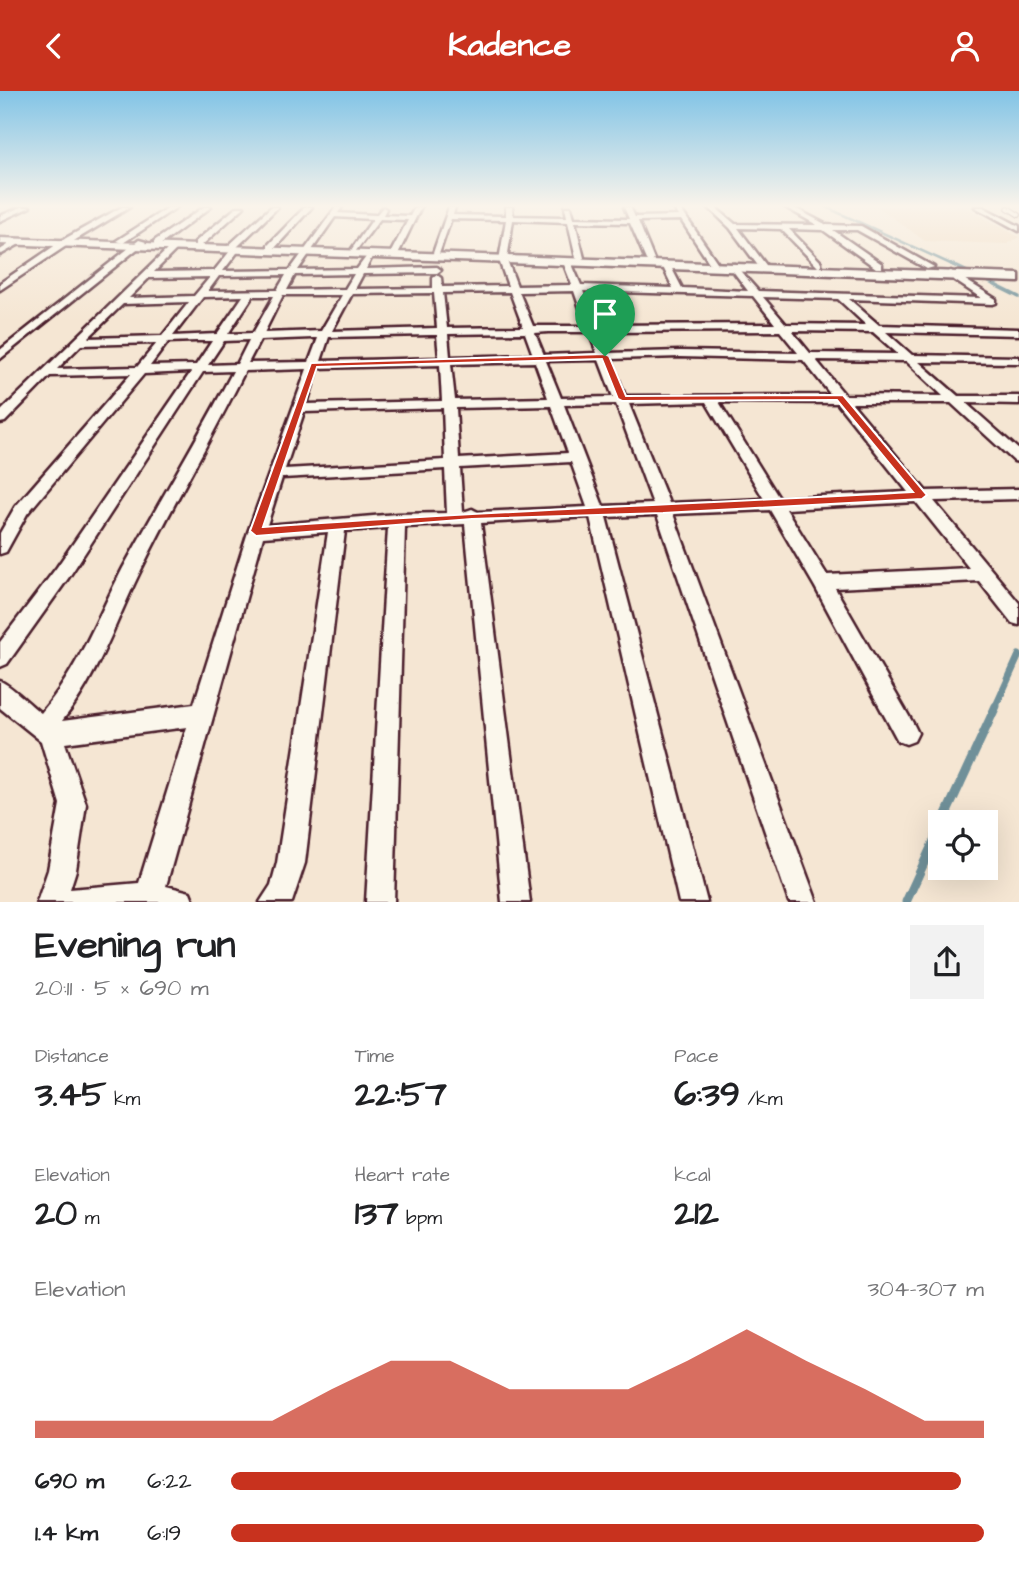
<!DOCTYPE html>
<html lang="en">
<head>
<meta charset="utf-8">
<style>
  body { margin:0; font-family:"Architects Daughter",sans-serif; background:#f2f2f2; color:#202124; height:100vh; display:flex; flex-direction:column; font-size:26px; white-space:nowrap }
  * { box-sizing:border-box; margin:0 }
  p { font-size:23px; color:#757577 }
  .icon { flex:none; width:38px; height:38px; fill:none; stroke:currentColor; stroke-width:2; stroke-linecap:round; stroke-linejoin:round }
  .map { position:relative; height:811px; overflow:hidden }
  .sheet { display:flex; flex-direction:column; background:#fff; flex:1 }
  .sheet>* { flex:none }
  .controls { position:absolute; left:928px; top:719px; display:grid; gap:14px }
  .controls a { display:grid; place-items:center; width:70px; height:70px; border-radius:0px; background:#fff; box-shadow:0 7px 28px #0002; font-size:35px }
  .pin { position:absolute; display:grid; place-items:center; width:60px; height:60px; color:#fff; margin:-72px -30px; border-radius:50% 50% 50% 0; rotate:-45deg; box-shadow:0 0 7px #0007 }
  .pin .icon { rotate:45deg }
  .round { display:grid; place-items:center; flex:none; width:74px; height:74px; border-radius:0px; background:#f2f2f2 }
  .head { display:flex; align-items:center; justify-content:space-between; height:119px; padding:0 35px }
  h1 { font-size:38px; font-weight:700; line-height:52px }
  .stats { display:grid; grid-template-columns:repeat(3,1fr); gap:10px; height:119px; padding:7px 35px }
  .stats div { display:grid; align-content:center }
  .stats b { font-size:35px; font-weight:700 }
  .stats small { font-size:19px; font-weight:400 }
  .stats p { font-size:19px }
  .chart { height:196px; padding:14px 35px }
  .chart p { display:flex; justify-content:space-between }
  .chart svg { width:100%; height:126px; margin-top:7px; fill:#c8321e; opacity:.7 }
  ul { padding:0 35px; list-style:none; font-size:23px }
  li { display:grid; grid-template-columns:112px 84px 1fr; align-items:center; height:52px }
  li i { height:18px; border-radius:9px; background:#c8321e }
  header { display:flex; justify-content:space-between; align-items:center; height:91px; padding:0 35px; background:#c8321e; color:#fff; font-size:32px; font-weight:700 }
  .map>svg:first-child { display:block }
  .built { fill:#f1dbc1 }
  .lines { fill:none; stroke-linecap:round; stroke-linejoin:round }
  .stream-far3 { stroke:#709099; stroke-width:2.5 }
  .stream-far2 { stroke:#709099; stroke-width:3.5 }
  .stream-far1 { stroke:#709099; stroke-width:7 }
  .stream { stroke:#709099; stroke-width:9 }
  .lane-casing { stroke:#4a1f2b; stroke-width:6 }
  .street-casing { stroke:#4a1f2b; stroke-width:5 }
  .secondary-casing { stroke:#4a1f2b; stroke-width:5 }
  .lane { stroke:#fbf7ec; stroke-width:3.5 }
  .street { fill:#fbf7ec; fill-rule:evenodd }
  .secondary { fill:#fbf7ec; fill-rule:evenodd }
  .route { fill:#c8321e; stroke:#fff; stroke-width:2; fill-rule:evenodd }
</style>
</head>
<body>
<header><svg class="icon" aria-label="back" viewBox="0 0 24 24"><path d="M15 5l-7 7 7 7"/></svg>Kadence<svg class="icon" aria-label="person" viewBox="0 0 24 24"><circle cx="12" cy="8" r="4"/><path d="M4 21q1-7 8-7t8 7"/></svg></header>
<div class="map">
<svg width="1019" height="811" viewBox="0 0 1019 811">
  <rect width="100%" height="100%" fill="#f5e6d3"/>
  <filter id="ink" filterUnits="userSpaceOnUse"><feTurbulence type="fractalNoise" baseFrequency=".0143" numOctaves="2"/><feDisplacementMap in="SourceGraphic" scale="14" xChannelSelector="R" yChannelSelector="G"/><feConvolveMatrix kernelMatrix="1 2 1 2 8 2 1 2 1" color-interpolation-filters="sRGB"/></filter>
  <g filter="url(#ink)">
    <path class="built" d="M878 116H965L1019 146 1007 153 925 150Z"/>
    <g class="lines">
      <path class="stream-far3" d="M826 116 955 175"/>
      <g class="stream-far2">
        <path d="M951 173 972 183"/>
        <path d="M981 187 1019 206"/>
      </g>
      <path class="stream-far1" d="M995 617 1019 564"/>
      <g class="stream">
        <path d="M942 732 996 615"/>
        <path d="M906 811 940 737"/>
      </g>
      <defs>
        <path id="lane" d="M1008 117 1019 124"/>
        <g id="street">
          <path d="M21 116H30L0 130V125Z"/>
          <path d="M122 116H130L72 151 0 199V192L66 147Z"/>
          <path d="M169 116H177L123 152 116 150Z"/>
          <path d="M204 116H211L160 154H154V150Z"/>
          <path d="M237 116H244L201 155H195V151Z"/>
          <path d="M271 116H278L237 156 240 158 223 180 290 179 336 116H342L338 122 376 124 383 116 386 118 383 124 410 125 415 116H421L398 163 391 161 408 129 380 128 355 161 351 159 373 128 335 126 298 179 357 178 369 162 373 164 366 178 437 176 441 179 437 182 363 183 355 198 433 197V187L437 184 441 187 442 196 508 195 499 169 506 129 451 128 439 163 432 165 449 116H455L453 124 506 125V116H512L513 125 567 126 565 116H571L574 127 629 128 624 116H630L635 126 679 125 673 116H679L717 171 716 173H710L681 129 638 130 654 169 650 172 646 169 630 132 575 131 584 167 580 169 576 167 568 131 513 129 507 169 517 195 572 194 563 171 567 168 571 171 581 194 673 197 662 174 666 171 670 174 682 197 748 200 730 176 734 173 758 200 981 207 948 185V181L951 180 996 208V212L993 213 849 208 879 234 1019 238V244L886 241 912 264 1019 266V272L919 271 958 305H1019V313L966 312 1019 359V371L1014 370 951 312H852L926 400 1019 398V408L934 410 1019 512V534L1012 532 979 490 835 497 914 634 918 642 914 650 906 653 898 650 815 496 770 419 673 423 817 811H789L657 424 606 426 707 811H679L590 426 481 432 530 811H502L465 433 405 436 394 811H366L388 437 345 440 305 772 292 811H260L271 794 277 772 328 441 263 446 166 795 190 801 194 811H37L48 779 60 713 41 650 0 617V590C12 595 29 613 41 622 78 579 97 527 123 477 159 411 198 347 233 280L203 281 69 486 7 573 0 576V551L57 476 191 281 144 283 27 423 6 461 0 463V442L15 416 131 283 50 285 5 331 0 332V321L172 154 179 156 154 181 214 180 230 160 227 156ZM354 183 345 198 287 199 295 184ZM286 184 277 199 208 200 219 185ZM210 186 194 205 129 207 149 187ZM574 200 586 235H533L519 201ZM583 200 753 205 775 233 597 234ZM510 201 523 236 447 237 443 202ZM434 202 437 237 332 240 352 203ZM283 204H342L321 240 264 242ZM243 205 217 243 173 245 203 206ZM253 205H274L253 242 228 243ZM763 206 838 208 866 234 786 233ZM189 211 162 245 88 247 123 213ZM780 240 798 262 680 260 608 262 599 241ZM792 240 873 241 898 263 810 262ZM548 241H589L597 262 544 264 535 242ZM525 242 533 264 450 266 448 243ZM431 244H437L439 267 321 270 329 246ZM313 247H318L309 271 248 272 260 249ZM249 249 237 273 208 274 224 250ZM196 250H212L196 274 150 275 168 251ZM157 252 137 276 57 278 81 254ZM680 266 803 269 831 304 625 305 611 268ZM599 269 613 306 561 307 546 270ZM816 269 906 270 943 305 845 304ZM535 271 548 307 455 309 451 273ZM440 274 442 310 307 313 318 277ZM307 278 248 441 194 613 62 630C98 586 116 529 141 479 174 411 212 347 245 280ZM706 311 764 408 669 412 629 313ZM719 311 837 312 908 401 779 407ZM616 313 653 413 603 415 564 314ZM551 315 568 362 459 368 456 317ZM443 317 445 369 285 378 304 321ZM571 371 587 416 478 421 472 418 463 421 460 377ZM445 378 447 422 397 423 267 434 282 387ZM916 411 969 477 827 484 786 418ZM187 636 139 792 70 798 76 779 86 713 65 652Z"/>
          <path d="M305 116H312L274 158H268V154Z"/>
          <path d="M708 116H715L735 133 817 134 785 116H793L827 134 861 135 934 176 927 178 857 139H833L882 173V177H876L823 139 789 138 821 171V175L818 176 781 138 738 137 769 178 762 180 730 137Z"/>
          <path d="M975 116H983L1019 135V140Z"/>
          <path d="M16 149 23 151 0 164V159Z"/>
          <path d="M139 149 146 151 0 268V259Z"/>
        </g>
        <path id="secondary" d="M0 147 1019 183V191L0 153Z"/>
      </defs>
      <use href="#lane" class="lane-casing"/>
      <use href="#street" class="street-casing"/>
      <use href="#secondary" class="secondary-casing"/>
      <use href="#lane" class="lane"/>
      <use href="#street" class="street"/>
      <use href="#secondary" class="secondary"/>
    </g>
  </g>
  <linearGradient id="sky" x2="0" y2="1"><stop stop-color="#82c4e6"/><stop offset="0.5" stop-color="#faf4eb"/><stop offset="1" stop-color="#faf4eb" stop-opacity="0"/></linearGradient>
  <rect width="1019" height="230" fill="url(#sky)"/>
  <path class="route" d="M605 263 609 265 626 305 843 304 927 404 922 408 663 422 472 428 256 445 250 440 311 272ZM602 268 618 308 622 310 837 309 913 401C696 413 480 420 263 436L317 276Z"/>
</svg>
<div class="controls">
<a><svg class="icon" aria-label="locate" viewBox="0 0 24 24"><circle cx="12" cy="12" r="6"/><path d="M12 2v4M12 18v4M2 12h4M18 12h4"/></svg></a>
</div>
<div class="pin" style="left:605px;top:265px;background:#1e9e55"><svg class="icon" aria-label="arrive" viewBox="0 0 24 24"><path d="M6 21V4h12l-3 4 3 4H6"/></svg></div>
</div>
<section class="sheet">
<div class="head"><div><h1>Evening run</h1><p>20:11 · 5 × 690 m</p></div><a class="round"><svg class="icon" aria-label="share" viewBox="0 0 24 24"><path d="M12 15V3M7 8l5-5 5 5M5 13v7h14v-7"/></svg></a></div>
<div class="stats">
<div><p>Distance</p><b>3.45<small> km</small></b></div>
<div><p>Time</p><b>22:57</b></div>
<div><p>Pace</p><b>6:39<small> /km</small></b></div>
</div>
<div class="stats">
<div><p>Elevation</p><b>20<small> m</small></b></div>
<div><p>Heart rate</p><b>137<small> bpm</small></b></div>
<div><p>kcal</p><b>212</b></div>
</div>
<div class="chart"><p><span>Elevation</span>304–307 m</p>
<svg viewBox="0 0 160 44" preserveAspectRatio="none"><path d="M0 44V38L10 38L20 38L30 38L40 38L50 27L60 17L70 17L80 27L90 27L100 27L110 17L120 6L130 17L140 27L150 38L160 38V44z"/></svg>
</div>
<ul>
<li><b>690 m</b>6:22<i style="width:97%"></i></li>
<li><b>1.4 km</b>6:19<i style="width:100%"></i></li>
</ul>
</section>
</body>
</html>
